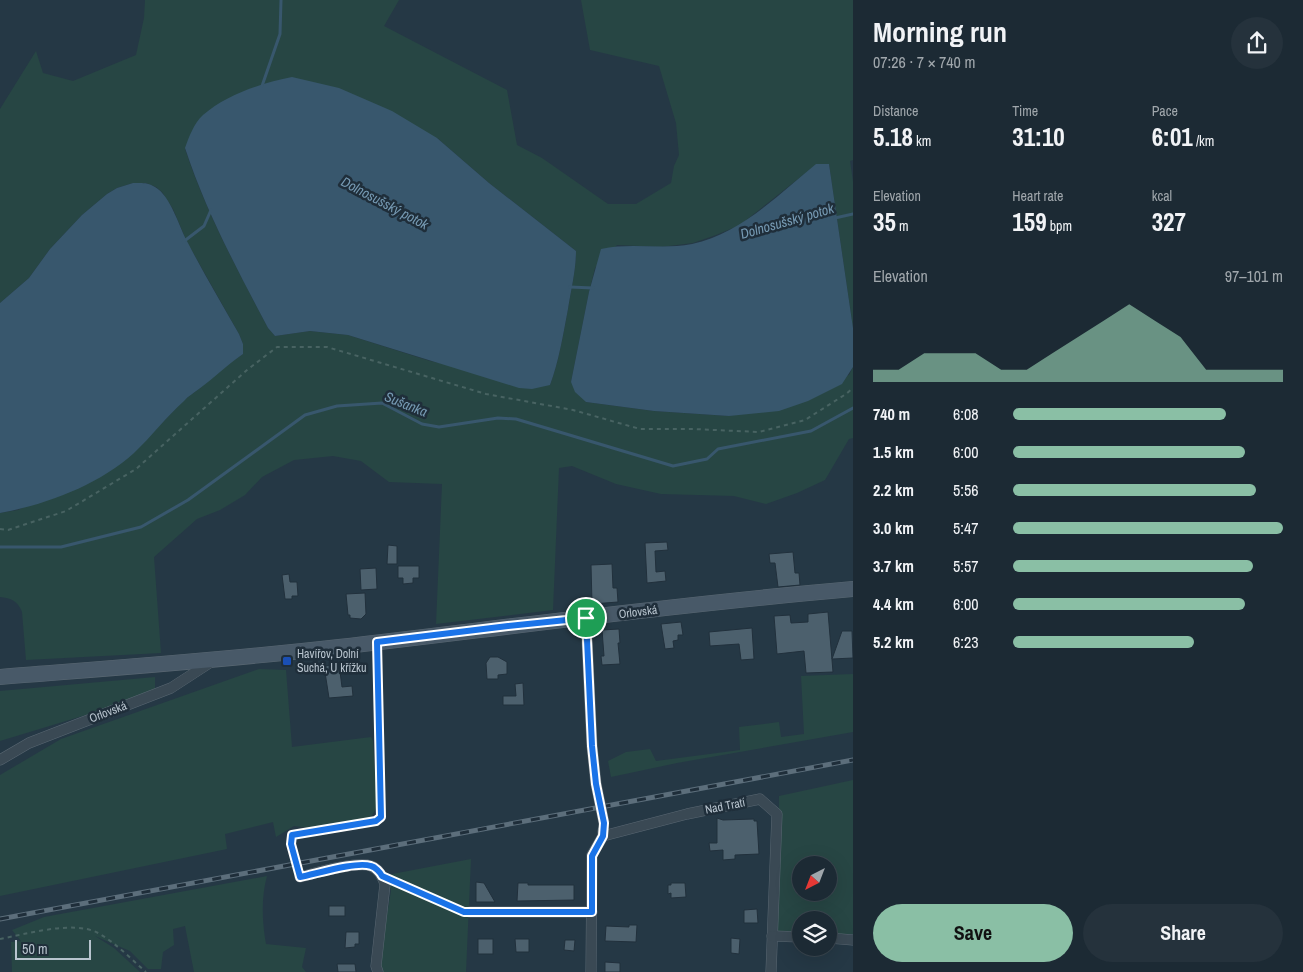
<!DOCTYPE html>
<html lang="en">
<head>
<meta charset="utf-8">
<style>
  body { margin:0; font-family:"Archivo Narrow",sans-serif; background:#25323c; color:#f1f3f6; height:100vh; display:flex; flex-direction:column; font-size:19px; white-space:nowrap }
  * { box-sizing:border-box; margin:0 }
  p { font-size:16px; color:#a0a7ac }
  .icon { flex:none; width:28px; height:28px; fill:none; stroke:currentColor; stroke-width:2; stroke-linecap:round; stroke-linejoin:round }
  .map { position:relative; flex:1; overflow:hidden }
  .panel { display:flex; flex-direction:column; background:#1c2a34; width:450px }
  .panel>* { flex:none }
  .needle { width:32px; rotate:222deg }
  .buttons { position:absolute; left:792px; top:856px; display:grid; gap:10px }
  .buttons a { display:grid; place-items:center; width:45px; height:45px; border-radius:50%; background:#1c2a34; box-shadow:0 5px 20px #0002,0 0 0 1px #3a464f; font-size:25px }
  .scale { position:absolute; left:15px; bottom:12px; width:76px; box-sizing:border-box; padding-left:5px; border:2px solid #b8c4ce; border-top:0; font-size:14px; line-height:18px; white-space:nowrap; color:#b8c4ce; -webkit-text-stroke:4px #1f2e3a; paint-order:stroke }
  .pin { position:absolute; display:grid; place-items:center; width:42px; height:42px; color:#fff; margin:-21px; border:2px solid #fff; border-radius:50%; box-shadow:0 1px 5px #0007 }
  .round { display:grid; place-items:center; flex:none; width:52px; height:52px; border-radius:26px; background:#25323c }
  .summary { display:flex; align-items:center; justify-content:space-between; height:85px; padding:0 20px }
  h1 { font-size:28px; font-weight:700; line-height:38px }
  .stats { display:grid; grid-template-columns:repeat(3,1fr); gap:8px; height:85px; padding:5px 20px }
  .stats div { display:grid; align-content:center }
  .stats b { font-size:25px; font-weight:700 }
  .stats small { font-size:14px; font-weight:400 }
  .stats p { font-size:14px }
  .chart { height:140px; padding:10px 20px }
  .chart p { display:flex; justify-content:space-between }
  .chart svg { width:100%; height:90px; margin-top:5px; fill:#8abfa5; opacity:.7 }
  .button { display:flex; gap:10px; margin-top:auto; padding:10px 20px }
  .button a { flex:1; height:58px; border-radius:30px; background:#8abfa5; color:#111; font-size:20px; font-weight:700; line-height:58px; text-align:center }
  .button a+a { background:#25323c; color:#f1f3f6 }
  ul { padding:0 20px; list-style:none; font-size:16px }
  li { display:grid; grid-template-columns:80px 60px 1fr; align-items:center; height:38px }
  li i { height:12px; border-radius:6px; background:#8abfa5 }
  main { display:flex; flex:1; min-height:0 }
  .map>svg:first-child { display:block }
  .green { fill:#274644; fill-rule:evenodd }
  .water { fill:#38576d }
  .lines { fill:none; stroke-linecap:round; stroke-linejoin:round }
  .stream { stroke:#38576d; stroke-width:3 }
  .building { fill:#4c606d; stroke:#21303c }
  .lane-casing { stroke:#596772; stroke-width:6 }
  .street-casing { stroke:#596772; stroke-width:11 }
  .secondary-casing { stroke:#596772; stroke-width:16 }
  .path { stroke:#486362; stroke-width:2; stroke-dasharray:4 4; stroke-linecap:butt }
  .lane { stroke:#3a4954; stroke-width:5 }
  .street { stroke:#3a4954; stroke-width:10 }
  .secondary { stroke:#485968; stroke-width:15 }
  .rail-casing { stroke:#5c6e7b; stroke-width:5 }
  .rail { stroke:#1f2e3a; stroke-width:3; stroke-dasharray:9; stroke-linecap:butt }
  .street-bridge-casing { stroke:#596772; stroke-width:11; stroke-linecap:butt }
  .street-bridge { stroke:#3a4954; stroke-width:10 }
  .route-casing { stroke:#fff; stroke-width:10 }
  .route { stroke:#1a73e8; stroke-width:6 }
  .transit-dot { fill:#1a4fb4; stroke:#1f2e3a; stroke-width:2 }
  .labels { text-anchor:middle; stroke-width:5; stroke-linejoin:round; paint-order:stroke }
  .street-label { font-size:12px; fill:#b8c4ce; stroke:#1f2e3a }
  .poi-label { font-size:12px; fill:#b8c4ce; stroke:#1f2e3a; text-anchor:start }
  .water-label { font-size:14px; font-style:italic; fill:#769ab3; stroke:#1f2e3a }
</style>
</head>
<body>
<main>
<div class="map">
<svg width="853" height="972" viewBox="0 0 853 972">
  <rect width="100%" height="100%" fill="#253845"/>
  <g class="green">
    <path d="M145 0H399L384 26 507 90 517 145 542 158 608 204H636L671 183 674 166 679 155 676 123 659 66 590 50 581 0H853V160L850 161 853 182V328L829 164H817L740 225 716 235 693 243 661 247 617 245 595 268 589 292 571 382 586 402 654 411 729 416 849 375 853 367V438L849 439 825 480 797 493 766 504 734 496 661 494 616 484 572 466 559 468 553 610 436 624 442 484 389 482 361 461 333 456 294 460 262 477 245 495 220 510 197 519 154 557 161 653 26 660 22 612C18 601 11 598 0 597V513L18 510 133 453 185 399 199 389 225 366 243 354V344L239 334 187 242 173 209 162 192 156 187 146 183H133L117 188 107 194 82 215 50 249 29 278 0 303V109L36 51 43 73 73 81 136 55 144 18ZM437 138 489 183 576 251C576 270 571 290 568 309 563 335 559 361 550 385L430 361 348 335 310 331 275 336 268 328C237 269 206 212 185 149Z"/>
    <path d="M259 669 286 670 292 747 371 737 373 741 377 807 369 820 324 830 294 826 276 837 273 822 225 834 227 849 0 896V775L61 739Z"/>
    <path d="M853 674V732L677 763 611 777 608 761 626 752 650 749 656 761 740 750 739 727 779 722 781 737 804 734 801 676Z"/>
    <path d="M155 677V694L0 741V691Z"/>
    <path d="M853 780V934H829V920H801V933H777L779 796ZM801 865H829V892H801Z"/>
    <path d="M471 859 466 972H382L379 962 391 891 387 875Z"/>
    <path d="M267 876C261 898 262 921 266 944L306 948 302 967 306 972H194L185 926 173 929 174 945 163 952 161 969H148L130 951 95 936 114 948 140 972H12L11 942 21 941 12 930 44 917Z"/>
  </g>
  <g class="water">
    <path d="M292 77 339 88 392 111 437 138 489 183 576 251C576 270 571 290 568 309 563 335 559 361 550 385L532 389 519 388 348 335 310 331 275 336 268 328C237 269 206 212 185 148 189 137 194 123 203 115 227 94 262 83 292 77Z"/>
    <path d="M816 164H829L853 328V367L842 384 808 401 779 411 729 416 654 411 586 402 575 392 571 382 589 292 601 249C631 242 661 250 692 244 741 234 779 194 816 164Z"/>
    <path d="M133 183C141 183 148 182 155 187 171 196 179 227 188 243 204 274 222 304 239 334L243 344V354C227 365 214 378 199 389 194 393 188 396 184 401 166 417 151 437 134 453 99 485 45 505 0 513V303L29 278 50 249 82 215 107 194 117 188Z"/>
  </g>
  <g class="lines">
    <g class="stream">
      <path d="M262 86 280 34 281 0"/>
      <path d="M835 218 853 214"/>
      <path d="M183 242 204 226 211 210"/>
      <path d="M570 287 593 288"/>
      <path d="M0 547H61L141 527 188 500 305 415 337 406 382 403 422 424 439 427 498 418 516 419 673 466 707 459 718 449 811 431 853 408"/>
    </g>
  </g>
  <g class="building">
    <path d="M667 542 668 550 655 551 656 572 665 571 666 581 647 583 645 543Z"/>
    <path d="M388 545 397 546V564H387Z"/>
    <path d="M793 552 795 573H799L800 585 778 587 775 563H770L769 554Z"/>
    <path d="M612 564 613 588H617L618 602 592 604 591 565Z"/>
    <path d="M398 566H419V578H413V583L403 584V578H398Z"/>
    <path d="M376 568 377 589 361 590 360 569Z"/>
    <path d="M289 574 290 582H297L298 596H292V599H285L282 575Z"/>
    <path d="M365 593 366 614 361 619 350 618V615H348L346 594Z"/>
    <path d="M828 612 833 672 806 673 804 651 777 654 774 616 790 615 791 623 808 622V614Z"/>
    <path d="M681 622 683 635H678V640L673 641 674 648 665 649 661 624Z"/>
    <path d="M752 628 754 659 741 660 739 644 710 646 709 632Z"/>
    <path d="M619 629 620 643H618L620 664 602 665 601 656H604L602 630Z"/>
    <path d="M842 631H852L853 658 832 659Z"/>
    <path d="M490 657H498L507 662V674L498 675V679H487L486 663Z"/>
    <path d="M339 664 342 687 352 686 353 696 329 698 324 666Z"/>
    <path d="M523 683 524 705H503V696H516L515 684Z"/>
    <path d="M717 818 723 820 754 819V821H757L759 854 735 855V859L723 860V850L710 851 709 843H717Z"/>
    <path d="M476 882 484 883 495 902H476Z"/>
    <path d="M518 883H528V885H574V900L517 901Z"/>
    <path d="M671 883H685L686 897 671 898V893L668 894V885H671Z"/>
    <rect x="329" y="906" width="16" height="10"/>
    <path d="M757 909 758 923H744V910Z"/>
    <path d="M629 925H637L636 942 605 941 606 926 629 927Z"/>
    <path d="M346 932H359V944H355V947L345 948Z"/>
    <path d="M731 938 740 939 739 954 731 953Z"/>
    <rect x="478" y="939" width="15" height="15"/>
    <path d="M515 939H529V952H516Z"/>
    <path d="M565 940H575L574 951 564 950Z"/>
    <path d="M605 962 620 963V972H605Z"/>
    <path d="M337 964H355L356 972H338Z"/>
  </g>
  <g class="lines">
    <defs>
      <path id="lane" d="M300 877 291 844 292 835 376 821 381 817 377 645"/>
      <g id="street">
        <path d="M586 618 592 746 596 784"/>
        <path d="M0 760 29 743 171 688 211 662"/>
        <path d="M603 836 687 814 760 799 777 814 771 972"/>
        <path d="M300 877C316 873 356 861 371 866 379 869 382 876 385 884L376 966 378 972"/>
        <path d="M470 912H592"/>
        <path d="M772 936 801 937"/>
        <path d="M829 938 853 940"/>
        <path d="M591 972 592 855 603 836V831"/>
      </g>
      <path id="secondary" d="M0 677C113 668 226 660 339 647 510 627 681 604 853 589"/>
    </defs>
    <use href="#lane" class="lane-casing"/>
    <use href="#street" class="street-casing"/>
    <use href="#secondary" class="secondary-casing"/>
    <g class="path">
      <path d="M0 529 8 530 66 511 136 469 247 370 277 347H327L486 394 573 410 640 429H693L759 432 805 420 846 394 853 388"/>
      <path d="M394 881 460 910"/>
      <path d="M0 939C26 934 74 920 98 933 116 943 131 959 146 972"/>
    </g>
    <use href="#lane" class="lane"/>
    <use href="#street" class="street"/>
    <use href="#secondary" class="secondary"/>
    <defs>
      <path id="rail" d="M0 919 853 760"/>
    </defs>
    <use href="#rail" class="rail-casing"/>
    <use href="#rail" class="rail"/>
    <defs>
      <path id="street-bridge" d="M596 784 604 823"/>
    </defs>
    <use href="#street-bridge" class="street-bridge-casing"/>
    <use href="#street-bridge" class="street-bridge"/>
  </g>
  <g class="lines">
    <defs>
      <path id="route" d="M586 618 592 746 596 784 604 823 603 836 592 856V912H464L382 876C380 872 375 867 371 866 356 861 316 874 300 877L291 844 292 835 376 821 381 817 377 642 508 626Z"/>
    </defs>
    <use href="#route" class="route-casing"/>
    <use href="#route" class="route"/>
  </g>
  <rect class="transit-dot" x="282" y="656" width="10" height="10" rx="2.5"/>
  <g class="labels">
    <g class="street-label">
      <text transform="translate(638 612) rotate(-7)" y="4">Orlovská</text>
      <text transform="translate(108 712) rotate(-21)" y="4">Orlovská</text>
      <text transform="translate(725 806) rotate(-11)" y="4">Nad Tratí</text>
    </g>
    <g class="poi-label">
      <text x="297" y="658">Havířov, Dolní<tspan x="297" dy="14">Suchá, U křížku</tspan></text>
    </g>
    <g class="water-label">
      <text transform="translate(385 203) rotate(28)" y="5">Dolnosušský potok</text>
      <text transform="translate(787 221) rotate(-16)" y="5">Dolnosušský potok</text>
      <text transform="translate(406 404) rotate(22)" y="5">Sušanka</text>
    </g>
  </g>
</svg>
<div class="buttons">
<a><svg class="needle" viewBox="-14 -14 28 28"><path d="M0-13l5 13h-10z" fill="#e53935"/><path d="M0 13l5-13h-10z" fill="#a0a7ac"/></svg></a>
<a><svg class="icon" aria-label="layers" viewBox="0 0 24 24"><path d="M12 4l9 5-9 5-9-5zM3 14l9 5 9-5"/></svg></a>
</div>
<div class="scale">50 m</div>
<div class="pin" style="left:586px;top:618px;background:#1e9e55"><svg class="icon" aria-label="arrive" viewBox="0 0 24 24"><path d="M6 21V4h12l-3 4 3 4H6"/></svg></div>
</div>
<section class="panel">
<div class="summary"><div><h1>Morning run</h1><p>07:26 · 7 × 740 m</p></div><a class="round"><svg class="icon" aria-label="share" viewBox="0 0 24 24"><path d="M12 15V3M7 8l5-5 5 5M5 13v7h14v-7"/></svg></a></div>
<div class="stats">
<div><p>Distance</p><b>5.18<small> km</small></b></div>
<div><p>Time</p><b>31:10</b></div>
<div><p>Pace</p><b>6:01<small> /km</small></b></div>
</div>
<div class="stats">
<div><p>Elevation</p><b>35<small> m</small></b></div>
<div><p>Heart rate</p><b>159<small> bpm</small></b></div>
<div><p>kcal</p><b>327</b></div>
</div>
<div class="chart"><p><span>Elevation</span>97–101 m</p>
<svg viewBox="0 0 160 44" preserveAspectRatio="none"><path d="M0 44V38L10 38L20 30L30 30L40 30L50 38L60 38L70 30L80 22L90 14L100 6L110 14L120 22L130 38L140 38L150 38L160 38V44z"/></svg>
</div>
<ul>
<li><b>740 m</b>6:08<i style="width:79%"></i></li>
<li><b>1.5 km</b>6:00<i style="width:86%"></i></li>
<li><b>2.2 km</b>5:56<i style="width:90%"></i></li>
<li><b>3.0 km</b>5:47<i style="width:100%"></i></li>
<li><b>3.7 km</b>5:57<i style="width:89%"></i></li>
<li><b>4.4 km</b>6:00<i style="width:86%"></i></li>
<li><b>5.2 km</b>6:23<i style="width:67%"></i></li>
</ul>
<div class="button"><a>Save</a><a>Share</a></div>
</section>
</main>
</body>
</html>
